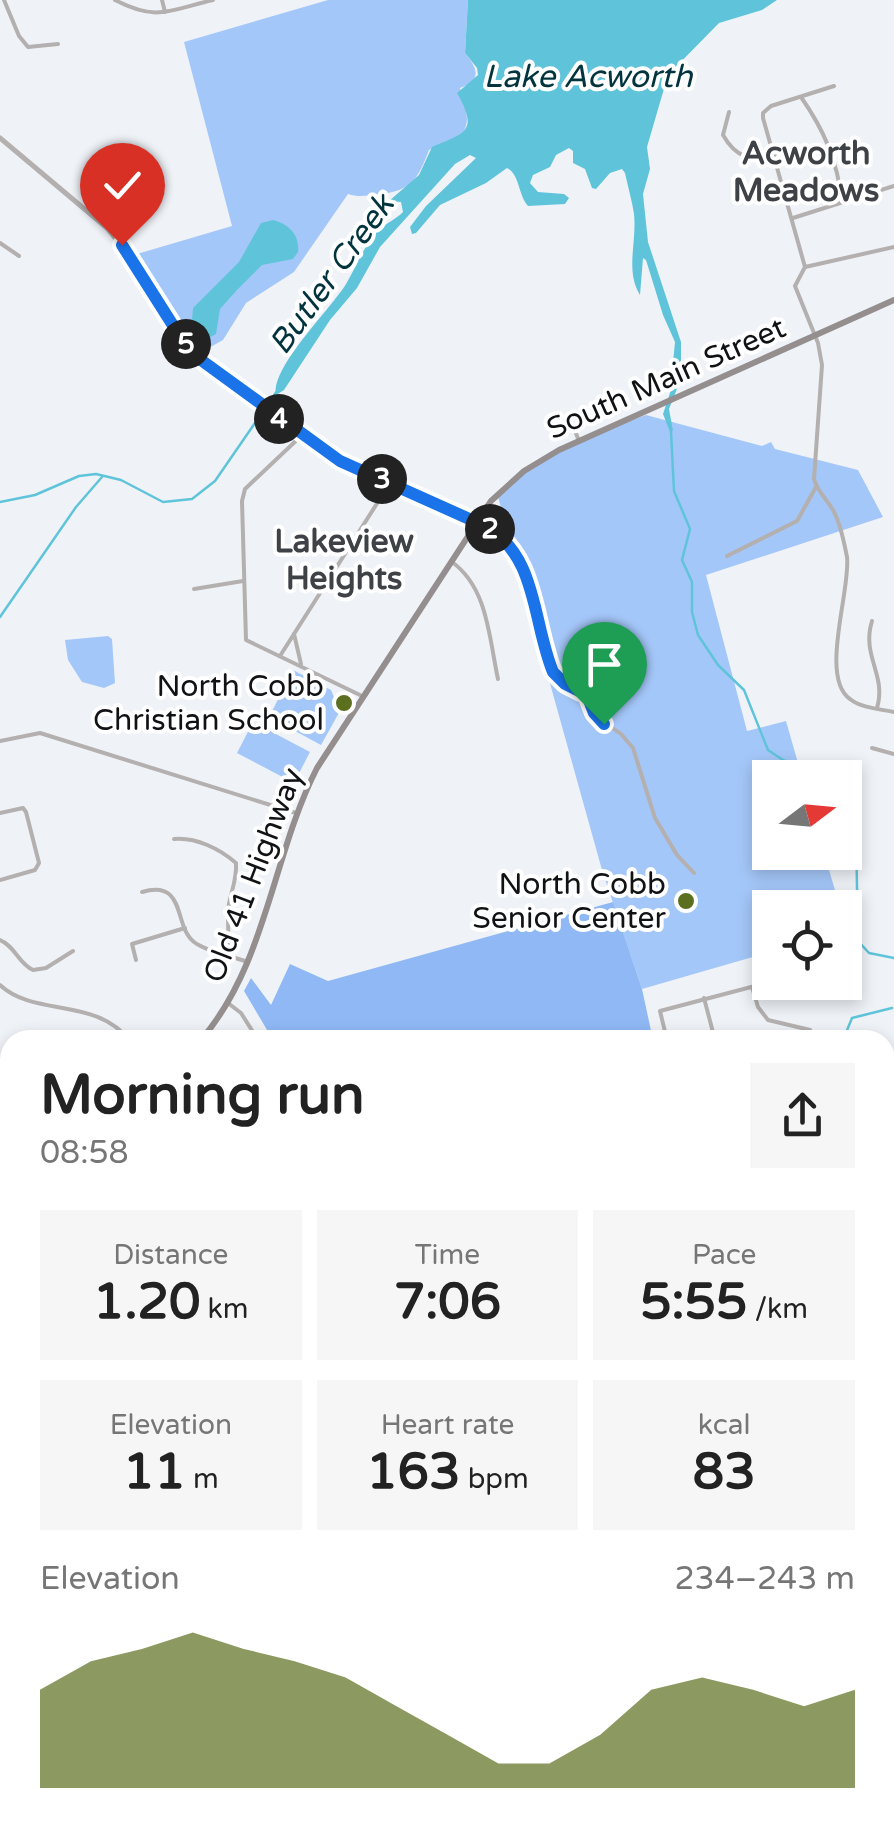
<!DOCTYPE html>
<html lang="en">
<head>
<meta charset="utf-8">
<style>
  body { margin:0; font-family:"Varela Round",sans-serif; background:#f6f6f6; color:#222; height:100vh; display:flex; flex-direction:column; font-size:38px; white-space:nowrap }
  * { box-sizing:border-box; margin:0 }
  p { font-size:32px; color:#767676 }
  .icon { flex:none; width:55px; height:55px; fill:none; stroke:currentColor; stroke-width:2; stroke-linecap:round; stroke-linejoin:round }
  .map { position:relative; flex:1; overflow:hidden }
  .details { position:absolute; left:0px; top:1030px; width:895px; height:812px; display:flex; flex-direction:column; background:#fff; border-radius:30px 30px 0 0; box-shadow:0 5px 15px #0003 }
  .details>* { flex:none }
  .needle { width:65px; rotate:74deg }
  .controls { position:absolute; left:752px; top:760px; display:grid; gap:20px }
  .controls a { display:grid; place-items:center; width:110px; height:110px; border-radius:0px; background:#fff; box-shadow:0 5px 15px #0003; font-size:50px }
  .pin { position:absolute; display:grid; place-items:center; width:85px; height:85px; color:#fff; margin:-102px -42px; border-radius:50% 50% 50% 0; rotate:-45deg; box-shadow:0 0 10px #0007 }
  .pin .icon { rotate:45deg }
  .km { position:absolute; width:50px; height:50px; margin:-25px; border-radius:50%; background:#222; color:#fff; font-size:28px; line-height:50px; text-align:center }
  .round { display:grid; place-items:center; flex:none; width:105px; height:105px; border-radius:0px; background:#f6f6f6 }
  .summary { display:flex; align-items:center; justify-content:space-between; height:170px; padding:0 40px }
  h1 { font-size:55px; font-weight:800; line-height:75px }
  .stats { display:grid; grid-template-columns:repeat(3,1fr); gap:15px; height:170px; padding:10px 40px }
  .stats div { display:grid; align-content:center; border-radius:0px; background:#f6f6f6; text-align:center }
  .stats b { font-size:50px; font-weight:800 }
  .stats small { font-size:28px; font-weight:400 }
  .stats p { font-size:28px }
  .chart { height:280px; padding:20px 40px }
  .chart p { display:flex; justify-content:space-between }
  .chart svg { width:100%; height:180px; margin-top:10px; fill:#5c6f1e; opacity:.7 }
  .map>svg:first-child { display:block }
  .green { fill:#a4c7f9 }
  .forest { fill:#8fb8f5 }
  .water { fill:#5fc4da }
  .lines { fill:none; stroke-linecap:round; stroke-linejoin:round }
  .stream { stroke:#5fc4da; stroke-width:2.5 }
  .minor { stroke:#b3b0af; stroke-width:4 }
  .tertiary { stroke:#b3b0af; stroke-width:5 }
  .secondary { stroke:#948f8e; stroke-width:6 }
  .route-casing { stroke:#fff; stroke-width:20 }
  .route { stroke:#1a73e8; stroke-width:12 }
  .poi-dot { fill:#5c6f1e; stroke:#fff; stroke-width:4 }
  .labels { text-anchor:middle; stroke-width:8; stroke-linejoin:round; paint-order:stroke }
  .street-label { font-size:30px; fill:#111214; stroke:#fff }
  .poi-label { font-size:30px; fill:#111214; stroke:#fff; text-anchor:end }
  .water-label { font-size:32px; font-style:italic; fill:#02343e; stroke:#fff }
  .neighbourhood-label { font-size:32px; font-weight:bold; fill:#3e4145; stroke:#fff }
</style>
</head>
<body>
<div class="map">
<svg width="894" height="1841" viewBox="0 0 894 1841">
  <rect width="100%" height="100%" fill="#eff3f8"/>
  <g class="green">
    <path d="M328 0H468L465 53C478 69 482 80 460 88 465 106 476 130 452 141 444 145 437 145 429 150 418 179 411 191 380 194 368 195 360 198 348 194L294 272 246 303 223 340 198 354 137 254 232 226 184 42Z"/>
    <path d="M646 415 762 446 771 442 775 449 858 470 883 517 706 575 747 731 786 721 802 777 770 778V852L824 853 840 907 770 908V952L642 989 602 870 498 497C540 453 590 436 646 415Z"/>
    <path d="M108 636 112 639 115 683 104 688 82 682 68 660 65 640Z"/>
    <path d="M293 670 331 690 340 711 321 745 269 717Z"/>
    <path d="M253 722 310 752 294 783 237 753Z"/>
  </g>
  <g class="forest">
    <path d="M613 902 642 989 653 1040H273L244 991 251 978 271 1005 290 964 328 981Z"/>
    <path d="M894 1547V1625L885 1616V1549Z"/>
  </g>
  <g class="water">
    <path d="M468 0H777L762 10 719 23 668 75 647 147 650 169 643 194 648 242 681 342V379L669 409 673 431 670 432 663 414 670 393 675 342 663 315 646 260 643 258 640 295C625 271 637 242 634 214 632 201 628 187 625 173L622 169 610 173 596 189 592 188 585 169 573 163V151L569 148 556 155 550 167 533 175 530 183 538 192 564 194 569 198 565 204 528 206C518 195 520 175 507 168L486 183 440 205 416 233 412 234 410 227 426 206 476 158 470 155 455 164 380 247 357 288 330 320 284 390 276 395C271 367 330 310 346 284 355 269 362 251 373 236 381 225 394 221 403 212L401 202 389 201 419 175 432 147C463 133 480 133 457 93L478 75 477 68 465 53Z"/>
    <path d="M273 220C289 224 300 235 298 252L293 259 262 265 237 290 220 309 216 334 205 340 192 320 193 308 239 262 261 223Z"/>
  </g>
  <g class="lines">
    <g class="stream">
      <path d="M671 432 674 491 690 529 682 560 692 582V612L698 635 718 665 744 690 768 750 783 760 831 778"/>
      <path d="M0 502 35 495 79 476 96 474 121 480 163 502 192 499 215 481 277 391"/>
      <path d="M0 617 76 507 102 477"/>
      <path d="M845 787 856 791 859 798 856 834 858 941 869 953 894 958"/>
      <path d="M843 1040 852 1018 892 1008"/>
      <path d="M885 1415 894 1417"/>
      <path d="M157 1832 160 1841"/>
    </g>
    <g class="minor">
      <path d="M4 0 19 36 28 47 58 44"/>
      <path d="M115 0C157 22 170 10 213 0"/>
      <path d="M162 0 165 12"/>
      <path d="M834 86 771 106 763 113V118L805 267 795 286 818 343 822 365 814 479C818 493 828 500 834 512 841 525 844 542 847 557 851 590 819 677 850 699 861 708 880 709 894 712"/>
      <path d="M801 97C824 130 837 160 842 201"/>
      <path d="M729 112 723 135C736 158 750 161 775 154"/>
      <path d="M793 218 894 186"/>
      <path d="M0 243 19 256"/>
      <path d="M805 267 894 247"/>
      <path d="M573 426 579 441"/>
      <path d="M301 436 245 489 242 501 246 640 362 696"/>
      <path d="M479 524 507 540 517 553 553 672 565 684 584 692 596 716 621 734 633 748 655 818 677 855 694 873"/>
      <path d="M727 556 797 521 816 487"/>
      <path d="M452 562C488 588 489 638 498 679"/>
      <path d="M194 589 243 581"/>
      <path d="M872 621C861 656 887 675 877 708"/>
      <path d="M294 634 301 664"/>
      <path d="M280 656 390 483"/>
      <path d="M0 741 40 733 296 813"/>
      <path d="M872 748 894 754"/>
      <path d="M0 813 23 808 26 812 39 863 35 870 0 880"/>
      <path d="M174 839C196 837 220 849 236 863 237 878 232 889 229 904 226 920 231 934 226 953"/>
      <path d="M142 892C187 879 173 926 194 942 207 952 232 956 248 962"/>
      <path d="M0 940C15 946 18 963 33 970L46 968 73 951"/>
      <path d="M136 960 132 944 185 928"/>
      <path d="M0 985C34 1017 96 997 129 1040"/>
      <path d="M752 987 758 1007 768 1020 810 1030"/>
      <path d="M704 998 715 1040"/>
      <path d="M228 1003 241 1013 258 1040"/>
      <path d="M667 1040 660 1011 770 982"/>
      <path d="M0 1071 10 1068"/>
      <path d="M885 1085 894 1083"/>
      <path d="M0 1105 10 1102"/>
      <path d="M0 1140 10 1137"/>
      <path d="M885 1206H894"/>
      <path d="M0 1573 10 1570"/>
      <path d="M885 1658 886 1696 894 1714"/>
      <path d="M885 1723 894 1717"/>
      <path d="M0 1756 10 1753"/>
      <path d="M885 1765H894"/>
      <path d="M0 1822 10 1819"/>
      <path d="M34 1832 36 1841"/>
      <path d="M444 1832 446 1841"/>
      <path d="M873 1832 887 1841"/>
      <path d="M271 1841 272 1832"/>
      <path d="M336 1841V1832"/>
      <path d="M594 1841 625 1832"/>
      <path d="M749 1841 761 1832"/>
      <path d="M846 1841 865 1832"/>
    </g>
    <g class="tertiary">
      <path d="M0 138 107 228 130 256 181 338 201 360 340 461 474 522"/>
      <path d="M0 1290 10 1289"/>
    </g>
    <g class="secondary">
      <path d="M201 1040C267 963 272 856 317 768L491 501 524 471 559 450 894 300"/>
      <path d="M0 1438 10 1387"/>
    </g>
  </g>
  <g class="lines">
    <defs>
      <path id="route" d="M122 245 181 338 201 360 340 461 485 526C538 556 532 621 553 672L565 684 587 695 594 713 604 724"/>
    </defs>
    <use href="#route" class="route-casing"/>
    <use href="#route" class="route"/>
  </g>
  <g class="poi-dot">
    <circle cx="344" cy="703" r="10"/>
    <circle cx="686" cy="901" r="10"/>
  </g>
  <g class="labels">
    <g class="street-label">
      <text transform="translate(666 378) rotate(-24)" y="10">South Main Street</text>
      <text transform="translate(253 875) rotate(-69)" y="10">Old 41 Highway</text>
    </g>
    <g class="poi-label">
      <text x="324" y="696">North Cobb<tspan x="324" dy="34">Christian School</tspan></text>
      <text x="666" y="894">North Cobb<tspan x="666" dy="34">Senior Center</tspan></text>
    </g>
    <g class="water-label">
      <text x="588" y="87">Lake Acworth</text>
      <text transform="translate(331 274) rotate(-54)" y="11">Butler Creek</text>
    </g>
    <g class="neighbourhood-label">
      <text x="806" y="164">Acworth<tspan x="806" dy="37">Meadows</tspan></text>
      <text x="344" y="552">Lakeview<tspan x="344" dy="37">Heights</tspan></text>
    </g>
  </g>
</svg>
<div class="controls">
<a><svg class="needle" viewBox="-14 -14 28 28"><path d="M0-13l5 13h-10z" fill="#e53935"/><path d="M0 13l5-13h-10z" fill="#767676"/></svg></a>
<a><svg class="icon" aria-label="locate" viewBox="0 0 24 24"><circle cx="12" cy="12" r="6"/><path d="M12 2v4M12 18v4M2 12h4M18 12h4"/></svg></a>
</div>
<div class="pin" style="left:604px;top:724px;background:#1e9e55"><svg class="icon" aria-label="arrive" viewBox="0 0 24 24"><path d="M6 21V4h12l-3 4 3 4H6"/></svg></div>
<div class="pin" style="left:122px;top:245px;background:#d93025"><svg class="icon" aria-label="check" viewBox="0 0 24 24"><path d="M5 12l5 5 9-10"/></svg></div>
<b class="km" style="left:490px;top:529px">2</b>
<b class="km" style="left:382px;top:479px">3</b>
<b class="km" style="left:279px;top:419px">4</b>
<b class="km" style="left:186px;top:344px">5</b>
<section class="details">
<div class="summary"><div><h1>Morning run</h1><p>08:58</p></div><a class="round"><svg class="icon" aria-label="share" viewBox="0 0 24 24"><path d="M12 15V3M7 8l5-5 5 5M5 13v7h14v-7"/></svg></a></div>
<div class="stats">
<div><p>Distance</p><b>1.20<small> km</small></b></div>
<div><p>Time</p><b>7:06</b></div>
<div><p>Pace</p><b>5:55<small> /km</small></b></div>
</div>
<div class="stats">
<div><p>Elevation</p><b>11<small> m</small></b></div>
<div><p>Heart rate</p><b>163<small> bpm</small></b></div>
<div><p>kcal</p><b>83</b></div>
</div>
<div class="chart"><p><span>Elevation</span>234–243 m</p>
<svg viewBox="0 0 160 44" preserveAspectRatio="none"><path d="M0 44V20L10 13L20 10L30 6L40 10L50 13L60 17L70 24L80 31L90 38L100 38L110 31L120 20L130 17L140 20L150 24L160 20V44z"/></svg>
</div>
</section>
</div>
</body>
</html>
